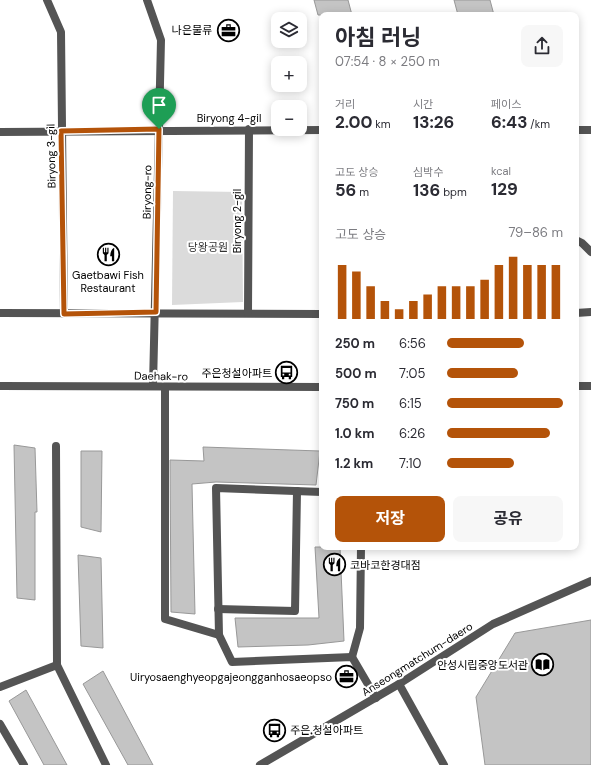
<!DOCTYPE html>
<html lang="ko">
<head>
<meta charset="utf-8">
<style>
  body { margin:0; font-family:"DM Sans","Noto Sans KR",sans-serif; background:#f7f7f7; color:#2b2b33; height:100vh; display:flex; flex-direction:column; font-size:15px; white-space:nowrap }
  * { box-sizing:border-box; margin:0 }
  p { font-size:13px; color:#7c7c81 }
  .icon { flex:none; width:22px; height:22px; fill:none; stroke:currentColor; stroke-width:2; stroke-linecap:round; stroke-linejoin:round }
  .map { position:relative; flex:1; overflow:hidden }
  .drawer { position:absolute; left:319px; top:12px; width:260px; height:538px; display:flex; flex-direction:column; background:#fff; border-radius:8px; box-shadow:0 2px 10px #0003 }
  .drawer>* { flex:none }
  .controls { position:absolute; left:271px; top:12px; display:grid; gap:8px }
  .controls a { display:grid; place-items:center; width:36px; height:36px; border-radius:8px; background:#fff; box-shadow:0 2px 10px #0003; font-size:20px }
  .pin { position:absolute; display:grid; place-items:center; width:34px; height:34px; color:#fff; margin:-41px -17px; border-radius:50% 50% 50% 0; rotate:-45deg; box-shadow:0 0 4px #0007 }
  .pin .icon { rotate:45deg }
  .round { display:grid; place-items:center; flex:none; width:42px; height:42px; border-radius:8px; background:#f7f7f7 }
  .headline { display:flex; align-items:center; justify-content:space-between; height:68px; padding:0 16px }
  h1 { font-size:22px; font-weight:700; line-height:30px }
  .stats { display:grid; grid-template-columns:repeat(3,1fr); gap:6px; height:68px; padding:4px 16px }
  .stats div { display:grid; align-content:center }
  .stats b { font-size:17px; font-weight:700 }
  .stats small { font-size:11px; font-weight:400 }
  .stats p { font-size:11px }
  .chart { height:112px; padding:8px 16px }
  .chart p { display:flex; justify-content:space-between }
  .chart svg { width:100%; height:72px; margin-top:4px; stroke:#b45309; stroke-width:6 }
  .cta { display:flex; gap:8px; margin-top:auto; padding:8px 16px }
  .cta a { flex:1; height:46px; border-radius:8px; background:#b45309; color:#fff; font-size:16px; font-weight:700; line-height:46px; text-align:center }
  .cta a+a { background:#f7f7f7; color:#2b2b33 }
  ul { padding:0 16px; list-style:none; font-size:13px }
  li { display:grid; grid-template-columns:64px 48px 1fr; align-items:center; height:30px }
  li i { height:10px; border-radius:5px; background:#b45309 }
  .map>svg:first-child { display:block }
  .green { fill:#dbdbdb }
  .building { fill:#c4c4c4; stroke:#989898 }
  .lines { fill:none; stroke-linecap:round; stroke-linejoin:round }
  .street { stroke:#545454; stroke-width:8 }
  .route-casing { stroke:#fff; stroke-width:8 }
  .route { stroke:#b45309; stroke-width:5 }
  .labels { text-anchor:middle; stroke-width:4; stroke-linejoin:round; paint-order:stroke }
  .poi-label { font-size:11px; fill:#000; stroke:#fff; text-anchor:end }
  .street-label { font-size:11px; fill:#000; stroke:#fff }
  .park-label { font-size:11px; fill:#323232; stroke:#fff }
</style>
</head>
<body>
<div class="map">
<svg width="591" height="765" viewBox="0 0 591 765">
  <rect width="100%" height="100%" fill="#fff"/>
  <path class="green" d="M173 191 242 192 243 302 172 305Z"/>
  <g class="building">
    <path d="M314 0H348L352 15H318Z"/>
    <path d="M454 0H490L494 15H458Z"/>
    <path d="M14 445 35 448 37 512H35V600L17 598Z"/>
    <path d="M203 447 320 451 316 485 216 482 192 484 195 614 171 612 170 460 204 461Z"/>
    <path d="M81 451H102L101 532 81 527Z"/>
    <path d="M315 547H340L344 641 308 645 238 647 235 618H319Z"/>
    <path d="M78 555 101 558 103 648 81 646Z"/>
    <path d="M591 620V765H485L476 697 515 633Z"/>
    <path d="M103 671 153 765H128L83 684Z"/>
    <path d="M26 690 67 765H44L9 701Z"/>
  </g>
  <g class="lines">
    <g class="street">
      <path d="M47 0 61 32 64 314"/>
      <path d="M147 0 161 40 153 386"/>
      <path d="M576 130H591"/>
      <path d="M0 132 322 130"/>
      <path d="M576 240 582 243 591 252"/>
      <path d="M0 313 322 314"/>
      <path d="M248 313 249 129"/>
      <path d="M576 313 591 312"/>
      <path d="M0 386 322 387"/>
      <path d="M576 386H591"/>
      <path d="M165 387V619L219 635 232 662 352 657 376 698"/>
      <path d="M56 446 57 665"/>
      <path d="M218 609 295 611 297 491"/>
      <path d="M219 635 216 488 322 492"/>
      <path d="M352 657 360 628 361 547"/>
      <path d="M399 684 444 765"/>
      <path d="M0 687 57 665 106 765"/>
      <path d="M0 724 24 765"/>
      <path d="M260 765 399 684 493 624 591 581"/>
    </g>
  </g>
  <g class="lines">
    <defs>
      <path id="route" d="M159 129 156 312 64 314 61 131Z"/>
    </defs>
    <use href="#route" class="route-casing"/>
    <use href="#route" class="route"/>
  </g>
  <defs>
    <symbol id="office-ring" viewBox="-11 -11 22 22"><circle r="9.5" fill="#fff" stroke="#000" stroke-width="1.5"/><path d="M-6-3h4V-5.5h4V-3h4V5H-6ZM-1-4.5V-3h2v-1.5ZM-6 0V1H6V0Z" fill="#000"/></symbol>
    <symbol id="restaurant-ring" viewBox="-11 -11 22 22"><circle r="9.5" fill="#fff" stroke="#000" stroke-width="1.5"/><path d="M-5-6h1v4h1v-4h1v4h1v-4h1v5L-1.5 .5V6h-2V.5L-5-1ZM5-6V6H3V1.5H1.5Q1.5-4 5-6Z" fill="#000"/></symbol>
    <symbol id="bus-ring" viewBox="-11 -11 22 22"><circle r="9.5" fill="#fff" stroke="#000" stroke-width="1.5"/><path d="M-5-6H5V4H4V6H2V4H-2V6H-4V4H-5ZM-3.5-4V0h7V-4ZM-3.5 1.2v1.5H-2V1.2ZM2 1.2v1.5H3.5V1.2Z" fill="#000"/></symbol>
    <symbol id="library-ring" viewBox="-11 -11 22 22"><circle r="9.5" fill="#fff" stroke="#000" stroke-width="1.5"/><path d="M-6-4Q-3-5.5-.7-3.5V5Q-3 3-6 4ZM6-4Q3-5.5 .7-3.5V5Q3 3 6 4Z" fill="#000"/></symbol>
  </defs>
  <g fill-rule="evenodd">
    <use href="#office-ring" x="216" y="18" width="25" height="25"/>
    <use href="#restaurant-ring" x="96" y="242" width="25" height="25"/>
    <use href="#bus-ring" x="274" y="360" width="25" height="25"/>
    <use href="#restaurant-ring" x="322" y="552" width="25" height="25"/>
    <use href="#library-ring" x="530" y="652" width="25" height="25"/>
    <use href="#office-ring" x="334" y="664" width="25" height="25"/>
    <use href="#bus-ring" x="262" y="718" width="25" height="25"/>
  </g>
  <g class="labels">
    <g class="poi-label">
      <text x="212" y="34">나은물류</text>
      <text x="108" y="279" text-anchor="middle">Gaetbawi Fish<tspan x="108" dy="13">Restaurant</tspan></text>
      <text x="272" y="377">주은청설아파트</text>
      <text x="350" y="569" text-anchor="start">코바코한경대점</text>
      <text x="528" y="669">안성시립중앙도서관</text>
      <text x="332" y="681">Uiryosaenghyeopgajeongganhosaeopso</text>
      <text x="290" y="734" text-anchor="start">주은.청설아파트</text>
    </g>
    <g class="street-label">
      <text x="229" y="122">Biryong 4-gil</text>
      <text transform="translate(51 156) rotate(-91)" y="4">Biryong 3-gil</text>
      <text transform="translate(147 192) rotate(-89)" y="4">Biryong-ro</text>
      <text transform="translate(237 221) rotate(-90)" y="4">Biryong 2-gil</text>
      <text transform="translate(161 376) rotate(1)" y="4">Daehak-ro</text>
      <text transform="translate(417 659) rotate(-32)" y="4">Anseongmatchum-daero</text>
    </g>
    <g class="park-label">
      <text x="208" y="251">당왕공원</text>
    </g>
  </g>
</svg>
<div class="controls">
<a><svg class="icon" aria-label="layers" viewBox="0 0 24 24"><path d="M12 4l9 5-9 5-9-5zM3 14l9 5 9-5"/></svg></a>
<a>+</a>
<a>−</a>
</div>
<div class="pin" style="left:159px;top:129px;background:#1e9e55"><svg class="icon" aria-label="arrive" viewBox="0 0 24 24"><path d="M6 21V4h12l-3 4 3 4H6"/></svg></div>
<section class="drawer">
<div class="headline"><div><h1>아침 러닝</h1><p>07:54 · 8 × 250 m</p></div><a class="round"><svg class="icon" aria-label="share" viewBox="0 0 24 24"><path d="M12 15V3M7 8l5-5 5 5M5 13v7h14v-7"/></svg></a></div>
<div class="stats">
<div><p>거리</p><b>2.00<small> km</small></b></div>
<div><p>시간</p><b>13:26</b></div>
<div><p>페이스</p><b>6:43<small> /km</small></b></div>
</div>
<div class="stats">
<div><p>고도 상승</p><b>56<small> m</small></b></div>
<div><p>심박수</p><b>136<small> bpm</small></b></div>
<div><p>kcal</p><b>129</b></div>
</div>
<div class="chart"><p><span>고도 상승</span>79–86 m</p>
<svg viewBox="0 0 160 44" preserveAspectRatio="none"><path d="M5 44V11M15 44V15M25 44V24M35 44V33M45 44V38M55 44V33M65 44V29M75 44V24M85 44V24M95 44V24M105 44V20M115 44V11M125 44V6M135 44V11M145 44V11M155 44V11"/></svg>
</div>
<ul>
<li><b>250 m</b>6:56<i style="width:66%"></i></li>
<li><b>500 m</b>7:05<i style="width:61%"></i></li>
<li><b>750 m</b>6:15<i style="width:100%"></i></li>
<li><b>1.0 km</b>6:26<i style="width:89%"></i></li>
<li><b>1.2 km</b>7:10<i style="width:58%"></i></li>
</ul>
<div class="cta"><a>저장</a><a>공유</a></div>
</section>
</div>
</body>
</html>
